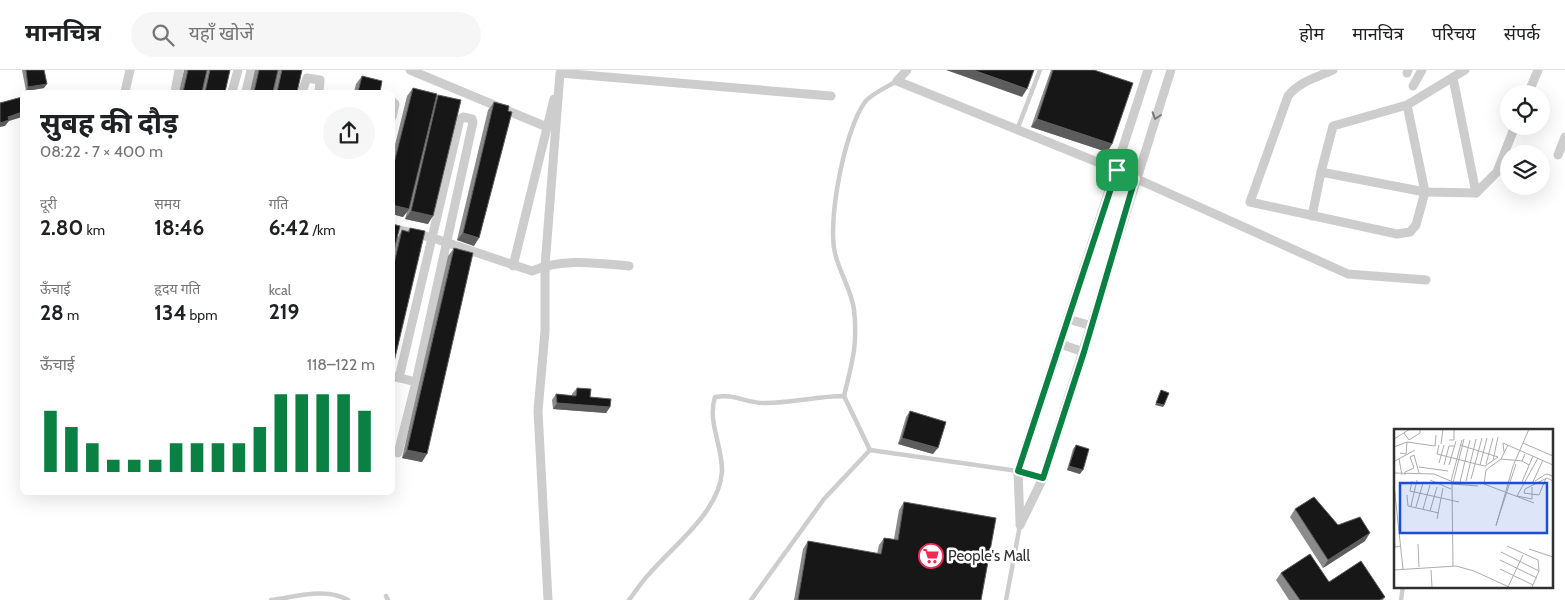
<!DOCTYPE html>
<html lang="hi">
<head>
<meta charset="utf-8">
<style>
  body { margin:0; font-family:Cabin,"Noto Sans Devanagari",sans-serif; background:#f6f6f6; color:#202124; height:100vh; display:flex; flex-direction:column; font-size:19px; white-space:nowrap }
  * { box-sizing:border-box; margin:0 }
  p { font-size:16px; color:#757577 }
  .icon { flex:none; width:28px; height:28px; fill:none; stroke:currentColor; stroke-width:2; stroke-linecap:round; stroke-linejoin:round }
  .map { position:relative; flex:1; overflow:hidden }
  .sheet { position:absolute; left:20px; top:20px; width:375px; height:405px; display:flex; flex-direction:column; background:#fff; border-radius:8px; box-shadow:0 5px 20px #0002 }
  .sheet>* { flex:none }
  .tools { position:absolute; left:1500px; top:15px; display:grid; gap:10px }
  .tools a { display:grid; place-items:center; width:50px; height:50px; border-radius:50%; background:#fff; box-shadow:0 5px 20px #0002; font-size:25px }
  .pin { position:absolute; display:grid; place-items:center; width:42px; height:42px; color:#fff; margin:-21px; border-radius:10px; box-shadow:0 2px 8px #0006 }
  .round { display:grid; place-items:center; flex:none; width:52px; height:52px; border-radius:26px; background:#f6f6f6 }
  .head { display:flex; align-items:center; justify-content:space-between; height:85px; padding:0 20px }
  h1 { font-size:28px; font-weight:700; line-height:38px }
  .stats { display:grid; grid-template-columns:repeat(3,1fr); gap:8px; height:85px; padding:5px 20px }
  .stats div { display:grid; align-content:center }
  .stats b { font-size:21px; font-weight:700 }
  .stats small { font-size:14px; font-weight:400 }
  .stats p { font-size:14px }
  .chart { height:140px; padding:10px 20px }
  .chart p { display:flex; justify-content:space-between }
  .chart svg { width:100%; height:90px; margin-top:5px; stroke:#0b8043; stroke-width:6 }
  header { display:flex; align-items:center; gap:30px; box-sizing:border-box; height:70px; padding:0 25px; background:#fff; border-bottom:1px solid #e0e0e0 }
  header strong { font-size:24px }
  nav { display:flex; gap:28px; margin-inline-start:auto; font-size:18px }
  .search { width:350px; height:45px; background:#f6f6f6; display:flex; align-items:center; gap:12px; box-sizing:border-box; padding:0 18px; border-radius:28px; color:#757577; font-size:19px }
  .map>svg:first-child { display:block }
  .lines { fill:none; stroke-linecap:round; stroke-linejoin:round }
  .service { stroke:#cdcdcd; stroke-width:4.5 }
  .minor { stroke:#cdcdcd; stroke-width:9 }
  .wall { fill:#8b8b8b }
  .shaded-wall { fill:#5d5d5d }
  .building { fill:#171717; stroke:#5d5d5d }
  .oneway { stroke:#777 }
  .route-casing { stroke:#fff; stroke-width:10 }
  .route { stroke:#0b8043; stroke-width:6 }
  .labels { text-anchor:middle; stroke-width:5; stroke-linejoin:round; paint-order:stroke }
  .poi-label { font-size:15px; fill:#303030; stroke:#fff; text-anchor:start }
  .inset-road { fill:none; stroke:#acacac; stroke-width:1 }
  .view { fill:#1d4ed8; fill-opacity:0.15; stroke:#1d4ed8; stroke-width:2.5 }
  .inset-edge { fill:none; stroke:#303030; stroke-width:2.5 }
</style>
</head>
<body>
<header>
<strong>मानचित्र</strong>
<div class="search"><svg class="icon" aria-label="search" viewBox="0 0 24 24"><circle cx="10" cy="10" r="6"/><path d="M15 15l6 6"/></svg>यहाँ खोजें</div>
<nav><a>होम</a><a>मानचित्र</a><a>परिचय</a><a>संपर्क</a></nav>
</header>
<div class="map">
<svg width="1565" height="530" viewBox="0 0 1565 530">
  <rect width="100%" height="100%" fill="#fff"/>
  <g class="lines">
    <g class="service">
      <path d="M1017 60 1040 0"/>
      <path d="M844 326C852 293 858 275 854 240 852 221 839 202 835 183 827 150 845 59 865 32 871 24 887 17 897 11"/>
      <path d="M386 526 388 530"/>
      <path d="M271 530C295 527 326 517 348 530"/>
      <path d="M629 530C636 521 642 511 650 503 674 475 719 442 722 402 723 377 707 352 715 327 734 323 748 334 766 333 792 333 818 326 844 326L870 380"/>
      <path d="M751 530 824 429 870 380 1018 401 1043 408"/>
      <path d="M1006 530 1020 455"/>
      <path d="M1401 530 1403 516"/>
    </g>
    <g class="minor">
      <path d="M410 0 547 57"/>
      <path d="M907 0 897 11 1117 100 1348 204 1426 210"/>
      <path d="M1333 0C1316 8 1300 11 1288 26L1250 132 1397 164 1410 162 1416 155 1425 122 1407 35"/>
      <path d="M1465 0 1407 35 1333 56 1321 102 1425 122 1476 123 1497 102 1515 56"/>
      <path d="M1407 3 1408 0"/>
      <path d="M1453 8 1476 123"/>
      <path d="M1413 16 1422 0"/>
      <path d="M125 22 130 0"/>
      <path d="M175 22 179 0"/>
      <path d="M232 22 238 0"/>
      <path d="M246 22 251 0"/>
      <path d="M302 22 307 8 320 10 319 22"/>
      <path d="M1528 24 1538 0"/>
      <path d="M392 31 395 34 392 47"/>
      <path d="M1558 85 1565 67"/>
      <path d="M1312 146 1321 102"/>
      <path d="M392 158 433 168 532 201C563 188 596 193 629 196"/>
      <path d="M513 196 554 29"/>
      <path d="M1068 249 1092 256"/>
      <path d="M1060 274 1084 282"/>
      <path d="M392 306 416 312"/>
      <path d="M398 383 416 312 473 52 472 49 463 47 460 49 399 308"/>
      <path d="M1020 452 1018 401 1148 0"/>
      <path d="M1020 455 1043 408 1171 0"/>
      <path d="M548 530 538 341 545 261V196L560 3 831 26"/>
    </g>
  </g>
  <g class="wall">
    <path d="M22 0H44V18L26 21Z"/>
    <path d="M184 0H230L225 22H179Z"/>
    <path d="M255 0H302L297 22H250Z"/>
    <path d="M1051 0H1094L1112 74 1107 82 1031 57Z"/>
    <path d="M362 6 380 22H354L356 14Z"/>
    <path d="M413 18 436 28 438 25 428 154 405 149 407 142 403 147 392 144V87L407 26Z"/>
    <path d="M494 32 474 176 457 170 488 40Z"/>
    <path d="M392 154 398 167 402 160 407 162 410 158 392 294Z"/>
    <path d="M454 178 422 392 402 388 448 186Z"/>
    <path d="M577 318 590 327 610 337 606 343 553 339 552 330 556 324 572 326V324Z"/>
    <path d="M910 341 933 384 898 374 906 347Z"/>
    <path d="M1076 375 1080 404 1067 400 1073 379Z"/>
    <path d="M904 432 981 530H794L803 479 808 471 877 484 879 475 884 468 894 469 899 440Z"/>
    <path d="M1295 439 1338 455 1365 471 1323 498 1290 447Z"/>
    <path d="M1281 503 1329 512 1385 527 1383 530H1289L1276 510Z"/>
  </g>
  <g class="shaded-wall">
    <path d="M946 0H973L1027 19 1022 27Z"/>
    <path d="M47 14 44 18 26 21 28 17Z"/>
    <path d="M22 42V47L9 51 5 56 0 57V53L8 47Z"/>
    <path d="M1037 49 1112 74 1107 82 1031 57Z"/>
    <path d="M392 135 409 139 403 147 392 144Z"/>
    <path d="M411 141 433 146 428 154 405 149Z"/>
    <path d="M463 163 479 168 474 176 457 170Z"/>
    <path d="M557 333 610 337 606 343 553 339Z"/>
    <path d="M1156 333 1164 335 1163 337 1155 335Z"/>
    <path d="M902 368 938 378 933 384 898 374Z"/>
    <path d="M407 380 427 384 422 392 402 388Z"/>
    <path d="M1069 396 1083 400 1080 404 1067 400Z"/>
    <path d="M1370 463 1365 471 1323 498 1328 490Z"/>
  </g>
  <g class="building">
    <path d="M26 0H44L47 14 28 17Z"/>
    <path d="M188 0H207L202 22H183Z"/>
    <path d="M210 0H230L225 22H205Z"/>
    <path d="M259 0H278L273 22H254Z"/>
    <path d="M282 0H302L297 22H277Z"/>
    <path d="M973 0H1034L1027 19Z"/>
    <path d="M1053 0H1094L1133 13 1112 74 1037 49Z"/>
    <path d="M362 6 382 11 380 22H358Z"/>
    <path d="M413 18 437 24 409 139 392 135V101Z"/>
    <path d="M438 25 461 30 433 146 411 141Z"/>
    <path d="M22 27V42L8 47 9 50 0 53V33Z"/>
    <path d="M494 32 509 36 508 41 512 42 479 168 463 163Z"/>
    <path d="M392 154 400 156 392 189Z"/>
    <path d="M410 158 425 161 394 292H392V202L402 160 409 162Z"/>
    <path d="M454 178 473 183 427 384 407 380Z"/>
    <path d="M392 310H395L392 320Z"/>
    <path d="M577 318 591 319 590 327 611 329 610 337 557 333 556 324 576 326Z"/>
    <path d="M1161 320 1169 323 1164 335 1156 333Z"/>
    <path d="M910 341 946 352 938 378 902 368Z"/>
    <path d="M1076 375 1089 379 1083 400 1069 396Z"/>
    <path d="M1314 427 1338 455 1360 447 1370 463 1328 490 1295 439Z"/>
    <path d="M904 432 996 448 981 530H798L808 471 881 484 884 468 898 470Z"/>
    <path d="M1310 484 1329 512 1361 491 1385 527 1380 530H1300L1281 503Z"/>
  </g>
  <defs><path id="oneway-chevron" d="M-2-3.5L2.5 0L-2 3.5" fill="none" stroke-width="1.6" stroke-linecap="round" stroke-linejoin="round" transform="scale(1.25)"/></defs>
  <use class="oneway" href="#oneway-chevron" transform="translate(1156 46) rotate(108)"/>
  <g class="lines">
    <defs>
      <path id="route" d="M1117 100 1135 109 1084 282 1043 408 1018 401Z"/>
    </defs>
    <use href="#route" class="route-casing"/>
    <use href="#route" class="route"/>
  </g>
  <defs>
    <symbol id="supermarket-ring" viewBox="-11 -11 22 22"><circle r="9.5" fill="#fff" stroke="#f42652" stroke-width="1.5"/><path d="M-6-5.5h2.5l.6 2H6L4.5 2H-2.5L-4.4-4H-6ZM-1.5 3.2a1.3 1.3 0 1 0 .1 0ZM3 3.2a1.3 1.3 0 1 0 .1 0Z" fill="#f42652"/></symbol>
  </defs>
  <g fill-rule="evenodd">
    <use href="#supermarket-ring" x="917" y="472" width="28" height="28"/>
  </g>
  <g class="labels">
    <g class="poi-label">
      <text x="948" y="491">People's Mall</text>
    </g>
  </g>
  <g transform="translate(1394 359)">
    <rect width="159" height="159" fill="#fff"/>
    <path class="inset-road" d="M10 4 15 11 26 4V0M0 10 16 0M55 11H60V0M129 14 159 27M47 15 49 0M45 16 43 25 86 36 91 37 104 28 66 16M114 16 107 30 92 41 90 55 140 74M0 18 13 13 41 17 42 6M110 23 109 14 159 36M6 24 12 25 13 13M131 25 128 32 135 36M5 30 8 46M107 30 128 32M99 31 104 8M1 32 21 21M45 34 50 16M92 35 99 9M50 36 55 17H60M55 36 62 12M86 36 93 9M25 38 54 42M0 44 40 45 59 53 87 54M11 46V43L20 39 16 28 20 26 25 44M77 50 88 9M36 51 57 60M18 52 16 62 65 73M57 52 68 11M72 52 82 10M141 52 152 45 159 47M66 53 76 11M128 53 139 27M59 54 70 10M138 55 149 31M0 56 9 140M138 58V70L123 67 144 29M13 66 14 77 45 84M145 66 130 64 131 60 153 49 159 52M145 66 152 49M17 77 23 51M22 78 29 54M29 80 36 56M36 82 43 58M43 90 49 59M102 96 122 35M102 97 119 37 135 0M0 107 1 118 7 117M24 115 25 138M113 117 144 131 145 142 138 158M135 120 159 128M107 123 145 142M106 131 143 149M59 137 58 55 84 57M106 140 139 156M0 141 62 137 80 142 115 158M37 141 38 158M114 158 129 126"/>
    <path class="view" d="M6 54H153V104H6Z"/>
    <rect width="159" height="159" class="inset-edge"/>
  </g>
</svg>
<div class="tools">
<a><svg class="icon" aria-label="locate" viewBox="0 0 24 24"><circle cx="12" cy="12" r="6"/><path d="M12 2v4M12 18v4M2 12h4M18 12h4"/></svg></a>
<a><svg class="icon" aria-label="layers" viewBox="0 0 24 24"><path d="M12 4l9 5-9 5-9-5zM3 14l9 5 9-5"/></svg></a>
</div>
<div class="pin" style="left:1117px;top:100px;background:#1e9e55"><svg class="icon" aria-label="arrive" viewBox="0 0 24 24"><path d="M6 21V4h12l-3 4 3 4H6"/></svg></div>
<section class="sheet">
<div class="head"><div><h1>सुबह की दौड़</h1><p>08:22 · 7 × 400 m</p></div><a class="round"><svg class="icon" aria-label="share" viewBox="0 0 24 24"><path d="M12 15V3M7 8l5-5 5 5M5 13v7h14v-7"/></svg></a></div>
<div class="stats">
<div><p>दूरी</p><b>2.80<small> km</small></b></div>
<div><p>समय</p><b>18:46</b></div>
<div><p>गति</p><b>6:42<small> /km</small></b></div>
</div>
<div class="stats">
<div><p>ऊँचाई</p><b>28<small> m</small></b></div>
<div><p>हृदय गति</p><b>134<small> bpm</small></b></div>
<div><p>kcal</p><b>219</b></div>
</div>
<div class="chart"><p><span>ऊँचाई</span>118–122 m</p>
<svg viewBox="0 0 160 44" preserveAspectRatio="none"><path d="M5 44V14M15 44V22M25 44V30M35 44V38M45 44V38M55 44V38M65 44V30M75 44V30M85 44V30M95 44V30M105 44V22M115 44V6M125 44V6M135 44V6M145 44V6M155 44V14"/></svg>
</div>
</section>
</div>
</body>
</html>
